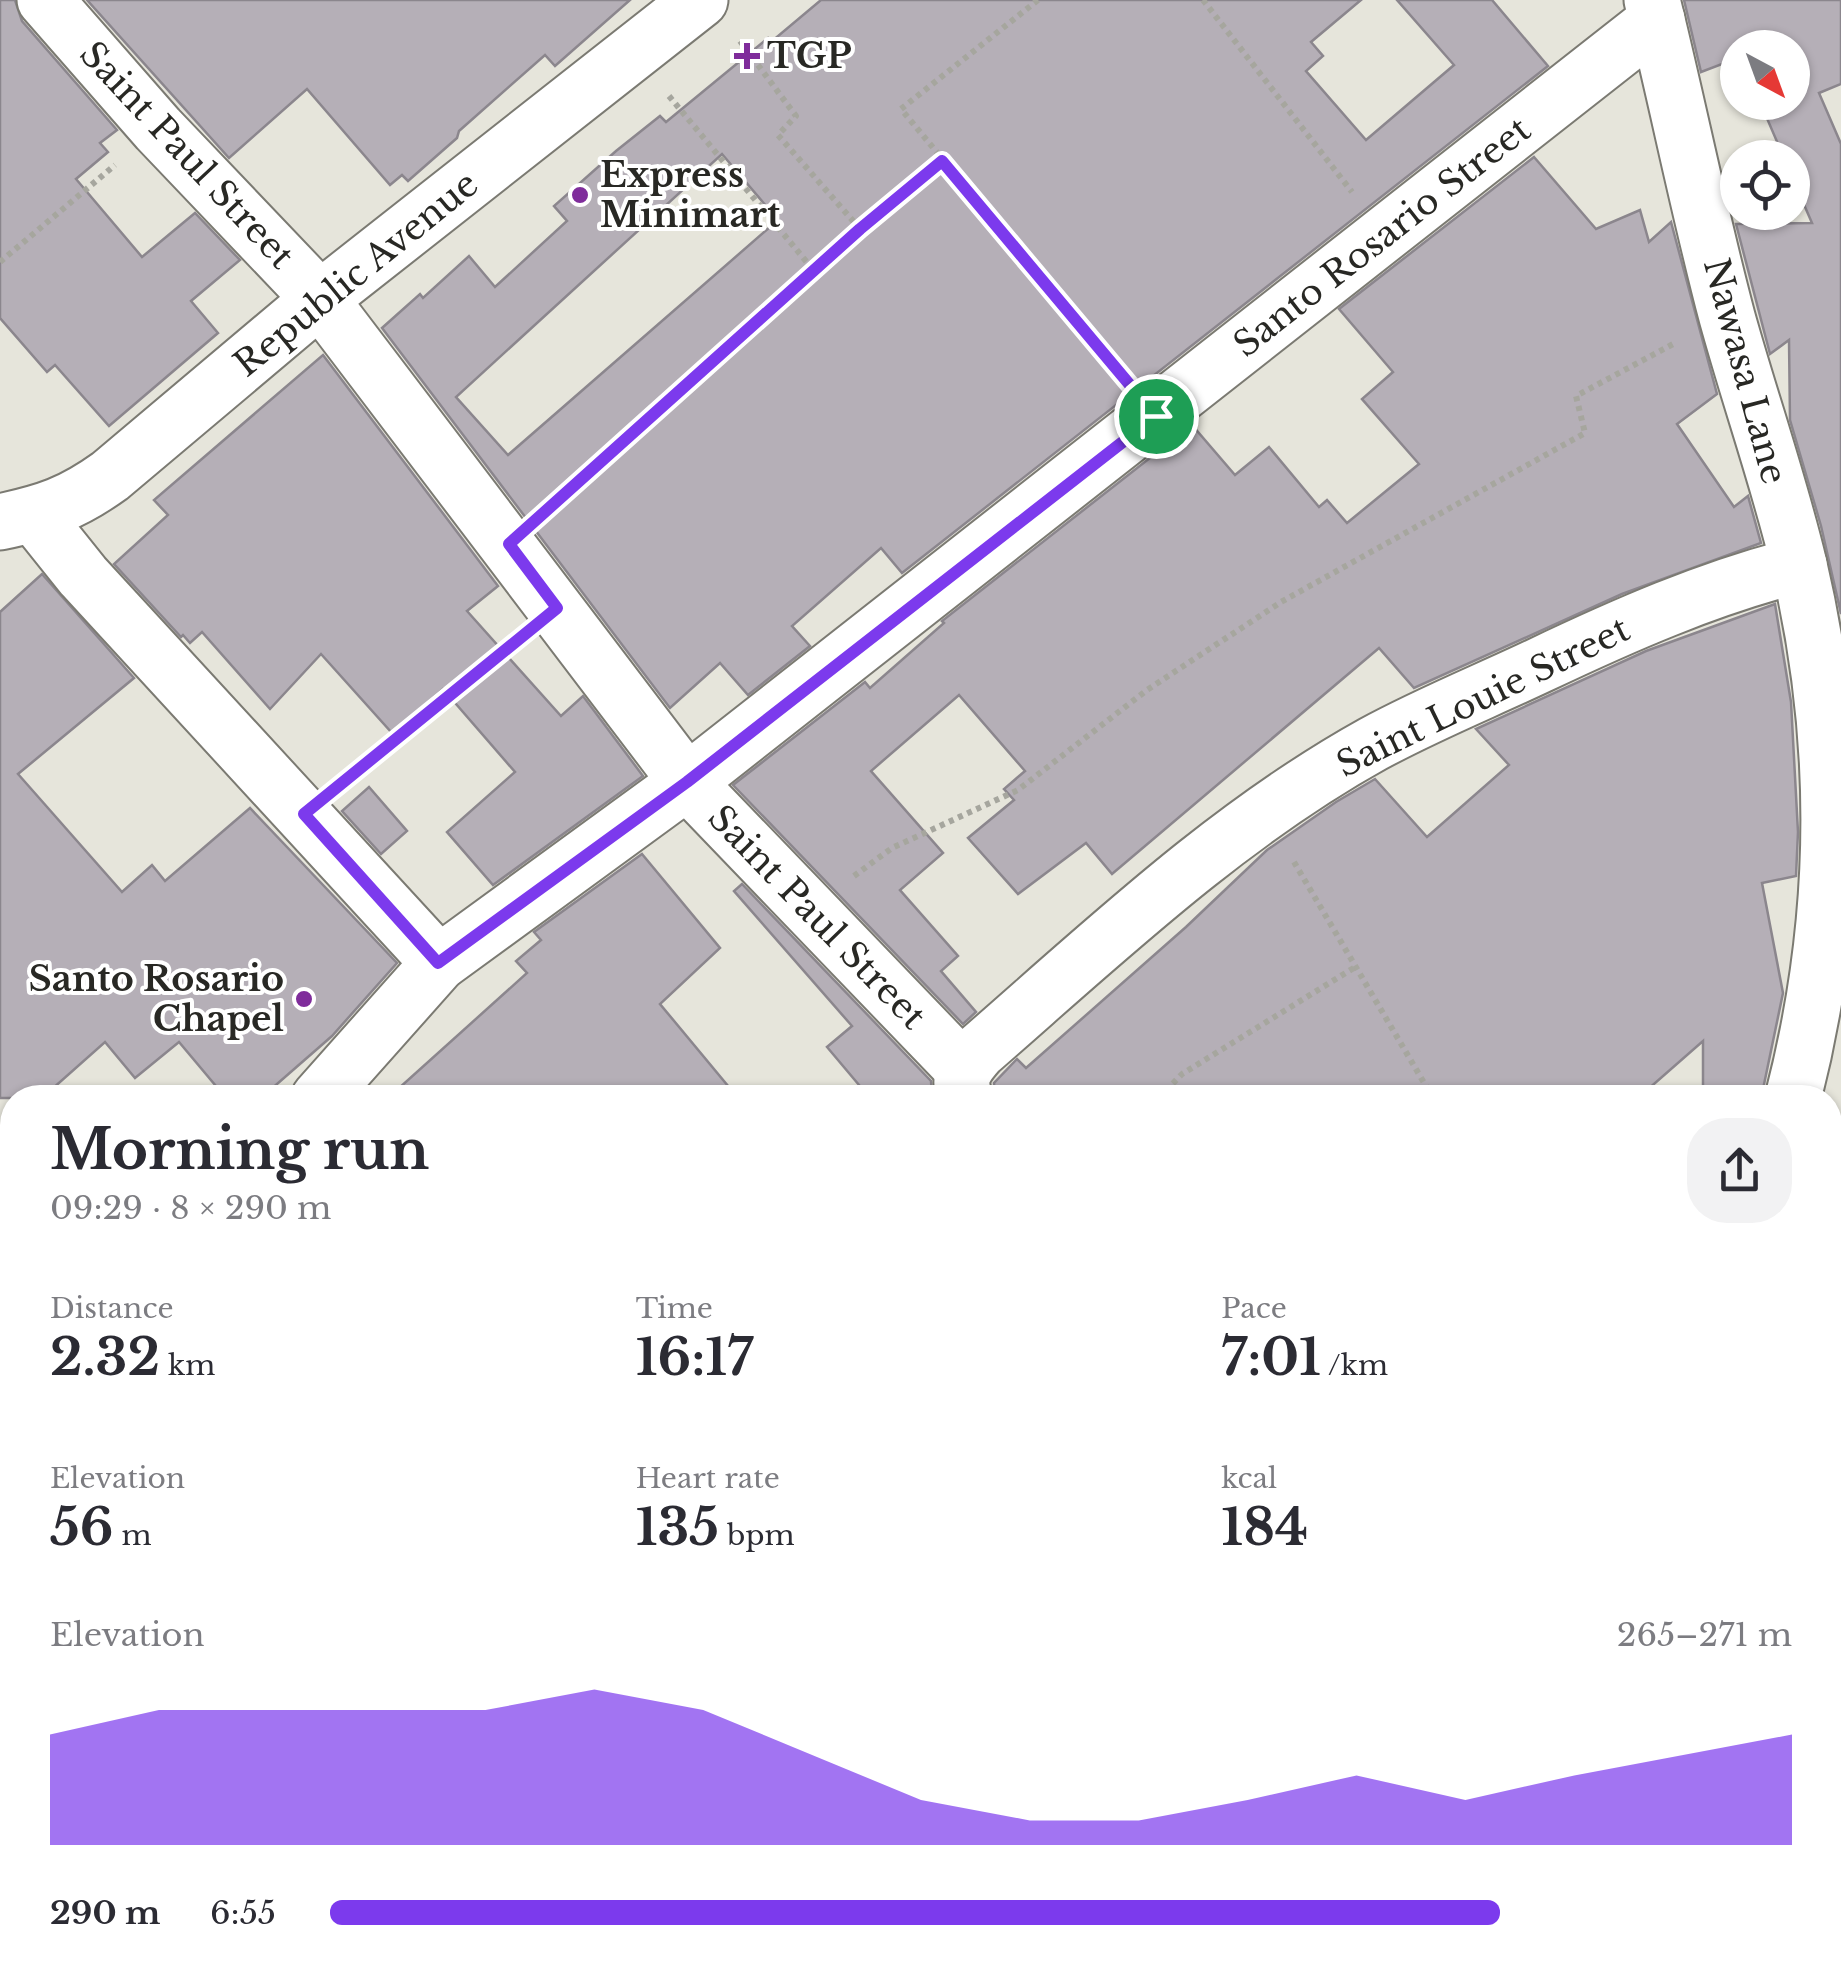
<!DOCTYPE html>
<html lang="en">
<head>
<meta charset="utf-8">
<style>
  body { margin:0; font-family:"Libre Baskerville",serif; background:#f2f2f3; color:#2b2b33; height:100vh; display:flex; flex-direction:column; font-size:38px; white-space:nowrap }
  * { box-sizing:border-box; margin:0 }
  p { font-size:32px; color:#7c7c81 }
  .icon { flex:none; width:55px; height:55px; fill:none; stroke:currentColor; stroke-width:2; stroke-linecap:round; stroke-linejoin:round }
  .map { position:relative; flex:1; overflow:hidden }
  .side { position:absolute; left:0px; top:1085px; width:1842px; height:888px; display:flex; flex-direction:column; background:#fff; border-radius:40px 40px 0 0; box-shadow:0 2px 8px #0004 }
  .side>* { flex:none }
  .needle { width:65px; rotate:139deg }
  .fabs { position:absolute; left:1720px; top:30px; display:grid; gap:20px }
  .fabs a { display:grid; place-items:center; width:90px; height:90px; border-radius:50%; background:#fff; box-shadow:0 2px 8px #0004; font-size:50px }
  .pin { position:absolute; display:grid; place-items:center; width:85px; height:85px; color:#fff; margin:-42px; border:5px solid #fff; border-radius:50%; box-shadow:0 2px 10px #0007 }
  .round { display:grid; place-items:center; flex:none; width:105px; height:105px; border-radius:40px; background:#f2f2f3 }
  .summary { display:flex; align-items:center; justify-content:space-between; height:170px; padding:0 50px }
  h1 { font-size:55px; font-weight:800; line-height:75px }
  .stats { display:grid; grid-template-columns:repeat(3,1fr); gap:15px; height:170px; padding:10px 50px }
  .stats div { display:grid; align-content:center }
  .stats b { font-size:50px; font-weight:800 }
  .stats small { font-size:28px; font-weight:400 }
  .stats p { font-size:28px }
  .chart { height:280px; padding:20px 50px }
  .chart p { display:flex; justify-content:space-between }
  .chart svg { width:100%; height:180px; margin-top:10px; fill:#7c3aed; opacity:.7 }
  ul { padding:0 50px; list-style:none; font-size:32px }
  li { display:grid; grid-template-columns:160px 120px 1fr; align-items:center; height:75px }
  li i { height:25px; border-radius:12px; background:#7c3aed }
  .map>svg:first-child { display:block }
  .building { fill:#b5afb7; stroke:#8b868d; stroke-width:2.5; fill-rule:evenodd }
  .lines { fill:none; stroke-linecap:round; stroke-linejoin:round }
  .lane-casing { stroke:#7b7a72; stroke-width:31 }
  .street-casing { stroke:#7b7a72; stroke-width:59 }
  .secondary-casing { stroke:#7b7a72; stroke-width:59 }
  .path { stroke:#a6a69e; stroke-width:6; stroke-dasharray:5 5; stroke-linecap:butt }
  .lane { stroke:#fff; stroke-width:28 }
  .street { stroke:#fff; stroke-width:55 }
  .secondary { stroke:#fff; stroke-width:55 }
  .route-casing { stroke:#fff; stroke-width:20 }
  .route { stroke:#7c3aed; stroke-width:12 }
  .poi-dot { fill:#7f2c9b; stroke:#fff; stroke-width:4 }
  .labels { text-anchor:middle; stroke-width:8; stroke-linejoin:round; paint-order:stroke }
  .poi-label { font-size:35px; font-weight:bold; fill:#282824; stroke:#fff; text-anchor:start }
  .street-label { font-size:35px; fill:#282824; stroke:#fff }
</style>
</head>
<body>
<div class="map">
<svg width="1841" height="1972" viewBox="0 0 1841 1972">
  <rect width="100%" height="100%" fill="#e6e5db"/>
  <g class="building">
    <path d="M0 0H15L22 21 117 130 100 143 108 152 76 179 142 257 195 213 240 260 191 301 218 333 109 426 55 365 47 372 0 318Z"/>
    <path d="M87 0H630L555 66 545 55 459 131 457 138 408 181 402 175 390 185 307 89 229 158Z"/>
    <path d="M821 0H1361L1311 42 1323 56 1306 71 1366 140 1454 65 1397 0H1492L1548 66 902 573 881 548 792 626 810 646 748 695 720 663 670 708 382 328 420 294 423 298 469 256 495 287 567 221 554 206 616 151 660 116 666 122 768 38 771 42ZM722 154 778 220 508 455 456 397Z"/>
    <path d="M1684 0H1841V84L1819 93 1841 144V614L1821 526 1790 420 1789 340 1770 354 1736 224 1812 223 1792 177V158H1784L1760 102H1792V48H1738V58L1701 72Z"/>
    <path d="M1534 157 1596 229 1640 210 1649 242 1671 222 1717 394 1677 424 1734 507 1748 496 1761 543 1622 594 1414 688 1379 648 1112 874 1086 843 1018 894 968 838 1014 800 1004 789 1025 771 959 695 871 771 943 853 900 890 958 956 941 971 976 1012 963 1024 733 785 865 682 870 688 944 623 942 621 1192 425 1235 475 1269 447 1319 507 1327 500 1347 523 1419 464 1362 399 1393 372 1339 309Z"/>
    <path d="M323 355 498 586 467 611 561 716 583 696 643 776 493 885 447 832 515 772 443 689 392 733 321 654 270 709 202 632 190 643 183 635 181 637 114 564 168 515 154 500Z"/>
    <path d="M42 574 134 678 18 774 122 892 152 865 165 881 250 808 397 963 332 1036 261 1098H226L179 1042 135 1078 105 1042 42 1098H0V612Z"/>
    <path d="M1775 604 1791 702 1798 832 1796 876 1762 883 1783 993 1762 1094 1703 1093V1041L1638 1098H995L994 1083 1017 1059 1026 1068 1186 927 1267 850 1336 802 1375 779 1427 837 1509 765 1476 729 1646 651Z"/>
    <path d="M369 787 407 831 381 854 342 811Z"/>
    <path d="M642 854 720 948 660 1004 738 1098H388L527 973 516 961 541 940 534 932Z"/>
    <path d="M742 884 931 1081 932 1098H870L827 1047 852 1026 734 891Z"/>
  </g>
  <g class="lines">
    <defs>
      <path id="lane" d="M1830 1763 1841 1772"/>
      <g id="street">
        <path d="M45 0 158 129 320 299 687 782 963 1069"/>
        <path d="M1652 0C1678 105 1699 212 1727 317 1750 400 1779 481 1799 565 1841 744 1839 920 1793 1098"/>
        <path d="M35 516 83 576 439 963"/>
        <path d="M319 1098 439 963 687 782 1657 20"/>
        <path d="M965 1098C957 1077 965 1067 979 1051 1104 942 1227 825 1373 744 1426 715 1483 692 1538 666 1622 626 1708 588 1799 565"/>
        <path d="M0 1398 12 1387"/>
        <path d="M0 1534 12 1548"/>
        <path d="M376 1960 387 1972"/>
        <path d="M973 1960 984 1972"/>
        <path d="M1255 1972 1266 1960"/>
      </g>
      <path id="secondary" d="M0 522C46 512 71 504 110 476L320 299 700 0"/>
    </defs>
    <use href="#lane" class="lane-casing"/>
    <use href="#street" class="street-casing"/>
    <use href="#secondary" class="secondary-casing"/>
    <g class="path">
      <path d="M1038 0 901 109 1120 373"/>
      <path d="M1203 0 1352 192"/>
      <path d="M740 41 796 116 778 135 860 229"/>
      <path d="M669 96 815 272"/>
      <path d="M0 262 115 165"/>
      <path d="M550 507 860 229 942 161"/>
      <path d="M345 780 513 643"/>
      <path d="M1294 862 1433 1098"/>
      <path d="M854 876 892 848 1018 790 1147 690 1281 602 1585 433 1576 396 1675 343"/>
      <path d="M1159 1098 1182 1074 1357 966"/>
    </g>
    <use href="#lane" class="lane"/>
    <use href="#street" class="street"/>
    <use href="#secondary" class="secondary"/>
  </g>
  <g class="lines">
    <defs>
      <path id="route" d="M942 161 1156 416 687 782 438 963 304 814 557 608 509 544 860 229Z"/>
    </defs>
    <use href="#route" class="route-casing"/>
    <use href="#route" class="route"/>
  </g>
  <g class="poi-dot">
    <path d="M742 41h10v10h10v10h-10v10h-10v-10h-10v-10h10z"/>
    <circle cx="580" cy="195" r="10"/>
    <circle cx="304" cy="999" r="10"/>
  </g>
  <g class="labels">
    <g class="poi-label">
      <text x="767" y="68">TGP</text>
      <text x="600" y="187">Express<tspan x="600" dy="40">Minimart</tspan></text>
      <text x="284" y="991" text-anchor="end">Santo Rosario<tspan x="284" dy="40">Chapel</tspan></text>
    </g>
    <g class="street-label">
      <text transform="translate(187 155) rotate(47)" y="12">Saint Paul Street</text>
      <text transform="translate(1382 237) rotate(-38)" y="12">Santo Rosario Street</text>
      <text transform="translate(356 274) rotate(-39)" y="12">Republic Avenue</text>
      <text transform="translate(1745 371) rotate(75)" y="12">Nawasa Lane</text>
      <text transform="translate(1483 697) rotate(-26)" y="12">Saint Louie Street</text>
      <text transform="translate(817 917) rotate(46)" y="12">Saint Paul Street</text>
    </g>
  </g>
</svg>
<div class="fabs">
<a><svg class="needle" viewBox="-14 -14 28 28"><path d="M0-13l5 13h-10z" fill="#e53935"/><path d="M0 13l5-13h-10z" fill="#7c7c81"/></svg></a>
<a><svg class="icon" aria-label="locate" viewBox="0 0 24 24"><circle cx="12" cy="12" r="6"/><path d="M12 2v4M12 18v4M2 12h4M18 12h4"/></svg></a>
</div>
<div class="pin" style="left:1156px;top:416px;background:#1e9e55"><svg class="icon" aria-label="arrive" viewBox="0 0 24 24"><path d="M6 21V4h12l-3 4 3 4H6"/></svg></div>
<section class="side">
<div class="summary"><div><h1>Morning run</h1><p>09:29 · 8 × 290 m</p></div><a class="round"><svg class="icon" aria-label="share" viewBox="0 0 24 24"><path d="M12 15V3M7 8l5-5 5 5M5 13v7h14v-7"/></svg></a></div>
<div class="stats">
<div><p>Distance</p><b>2.32<small> km</small></b></div>
<div><p>Time</p><b>16:17</b></div>
<div><p>Pace</p><b>7:01<small> /km</small></b></div>
</div>
<div class="stats">
<div><p>Elevation</p><b>56<small> m</small></b></div>
<div><p>Heart rate</p><b>135<small> bpm</small></b></div>
<div><p>kcal</p><b>184</b></div>
</div>
<div class="chart"><p><span>Elevation</span>265–271 m</p>
<svg viewBox="0 0 160 44" preserveAspectRatio="none"><path d="M0 44V17L10 11L20 11L30 11L40 11L50 6L60 11L70 22L80 33L90 38L100 38L110 33L120 27L130 33L140 27L150 22L160 17V44z"/></svg>
</div>
<ul>
<li><b>290 m</b>6:55<i style="width:80%"></i></li>
</ul>
</section>
</div>
</body>
</html>
